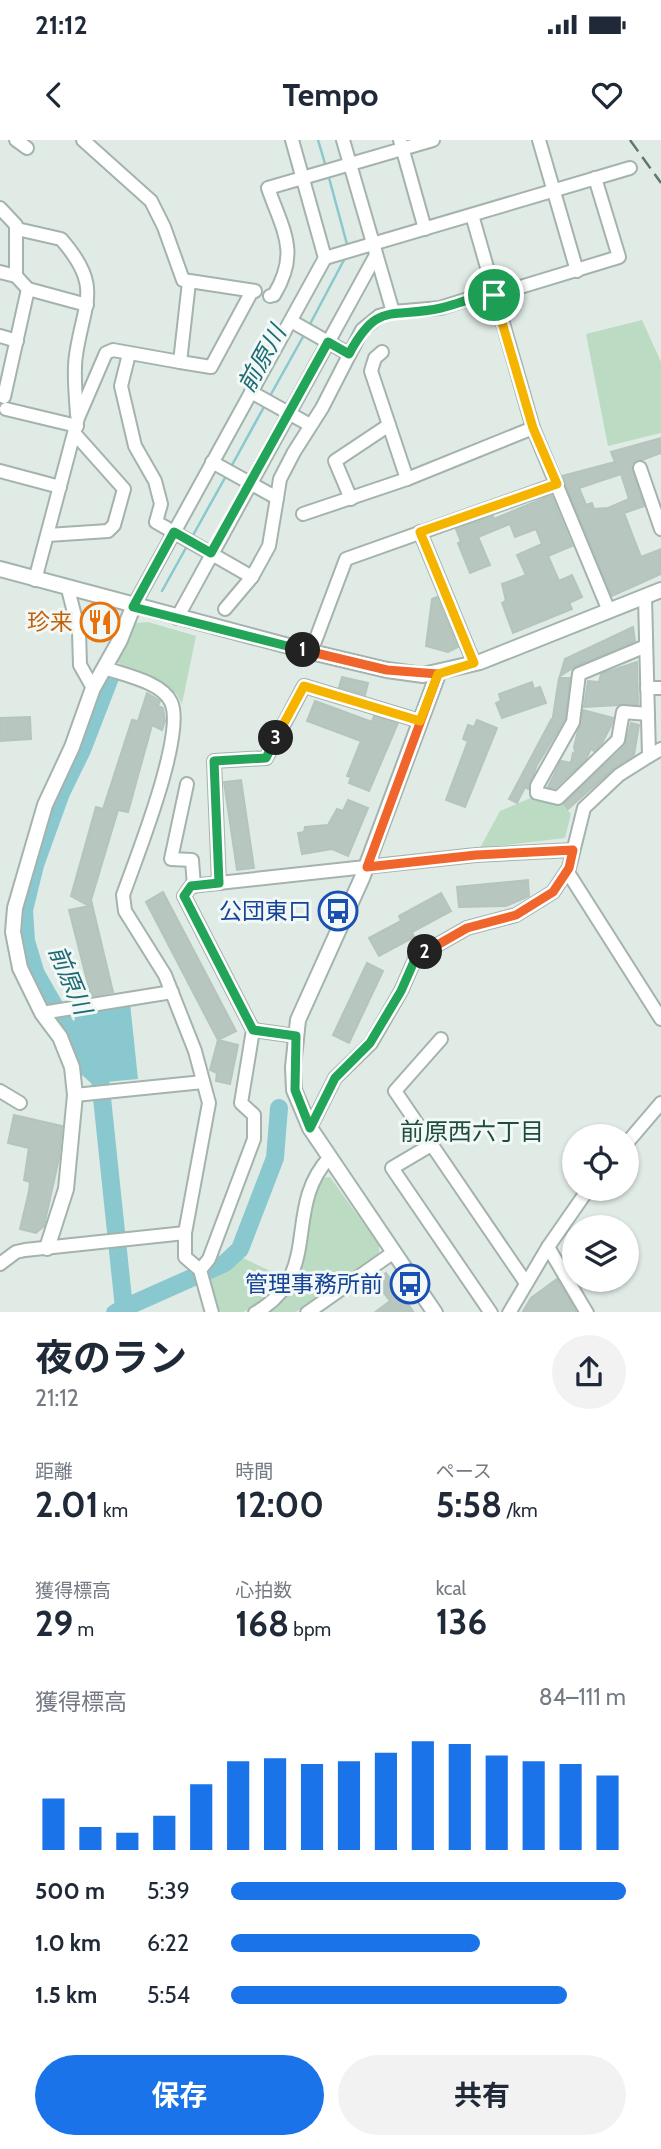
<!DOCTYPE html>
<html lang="ja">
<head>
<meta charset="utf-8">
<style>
  body { margin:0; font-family:Cabin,"Noto Sans JP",sans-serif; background:#f2f2f3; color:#1f2937; height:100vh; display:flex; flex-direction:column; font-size:26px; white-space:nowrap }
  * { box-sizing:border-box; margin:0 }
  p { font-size:23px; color:#747a83 }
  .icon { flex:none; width:38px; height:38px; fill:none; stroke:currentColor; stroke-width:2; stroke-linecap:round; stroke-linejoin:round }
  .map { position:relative; height:1172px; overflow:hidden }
  .side { display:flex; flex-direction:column; background:#fff; flex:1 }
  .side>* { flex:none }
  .controls { position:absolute; left:562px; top:984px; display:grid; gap:14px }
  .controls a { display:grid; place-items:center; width:77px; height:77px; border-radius:50%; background:#fff; box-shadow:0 2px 5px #0004; font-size:35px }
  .pin { position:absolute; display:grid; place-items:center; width:60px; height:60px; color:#fff; margin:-30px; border:4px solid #fff; border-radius:50%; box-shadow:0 2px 7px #0007 }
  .km { position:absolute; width:35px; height:35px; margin:-18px; border-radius:50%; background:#222; color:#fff; font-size:19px; line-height:35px; text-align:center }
  .round { display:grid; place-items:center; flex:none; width:74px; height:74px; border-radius:37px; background:#f2f2f3 }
  .head { display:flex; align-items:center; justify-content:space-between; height:119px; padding:0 35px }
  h1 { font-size:38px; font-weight:700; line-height:52px }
  .stats { display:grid; grid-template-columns:repeat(3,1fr); gap:10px; height:119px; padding:7px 35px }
  .stats div { display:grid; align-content:center }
  .stats b { font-size:35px; font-weight:700 }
  .stats small { font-size:19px; font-weight:400 }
  .stats p { font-size:19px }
  .chart { height:196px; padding:14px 35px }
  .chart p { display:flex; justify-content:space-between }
  .chart svg { width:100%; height:126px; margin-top:7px; stroke:#1a73e8; stroke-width:6 }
  .action { display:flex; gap:14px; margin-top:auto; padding:14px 35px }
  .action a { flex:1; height:80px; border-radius:42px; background:#1a73e8; color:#fff; font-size:28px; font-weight:700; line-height:80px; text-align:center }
  .action a+a { background:#f2f2f3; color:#1f2937 }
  ul { padding:0 35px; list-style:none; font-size:23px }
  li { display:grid; grid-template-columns:112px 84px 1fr; align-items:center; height:52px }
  li i { height:18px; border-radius:9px; background:#1a73e8 }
  .status { display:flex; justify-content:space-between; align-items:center; height:49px; padding:0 35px; background:#fff; direction:ltr }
  .status svg { height:19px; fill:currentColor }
  header { display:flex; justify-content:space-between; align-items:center; height:91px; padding:0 35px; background:#fff; font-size:32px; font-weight:700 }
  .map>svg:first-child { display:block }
  .green { fill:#bbdcc2 }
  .water { fill:#8ac8cf }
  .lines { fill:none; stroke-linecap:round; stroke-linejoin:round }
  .stream { stroke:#8ac8cf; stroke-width:2.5 }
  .river { stroke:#8ac8cf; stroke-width:18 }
  .building { fill:#b7c6bf; stroke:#b4c5bd; stroke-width:2; fill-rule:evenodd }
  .minor-casing { stroke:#a4b3ad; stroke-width:16 }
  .tertiary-casing { stroke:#a4b3ad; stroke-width:18 }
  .minor { stroke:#fff; stroke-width:12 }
  .tertiary { stroke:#fff; stroke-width:14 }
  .rail { stroke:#5c776f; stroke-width:2.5; stroke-dasharray:14 7; stroke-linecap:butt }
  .split-1-casing { stroke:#fff; stroke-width:14 }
  .split-2-casing { stroke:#fff; stroke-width:14 }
  .split-3-casing { stroke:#fff; stroke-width:14 }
  .split-4-casing { stroke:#fff; stroke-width:14 }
  .split-1 { stroke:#22a559; stroke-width:9 }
  .split-2 { stroke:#f0652b; stroke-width:9 }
  .split-3 { stroke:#22a559; stroke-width:9 }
  .split-4 { stroke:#f5b400; stroke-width:9 }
  .labels { text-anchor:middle; stroke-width:6; stroke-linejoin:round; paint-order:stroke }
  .food-label { font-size:23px; fill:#c56008; stroke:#f2f8f5; text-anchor:end }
  .transit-label { font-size:23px; fill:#164399; stroke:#f2f8f5; text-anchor:end }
  .water-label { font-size:24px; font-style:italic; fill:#1e6b76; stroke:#f2f8f5 }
  .neighbourhood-label { font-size:24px; fill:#1e4d40; stroke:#f2f8f5 }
</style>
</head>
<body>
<div class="status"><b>21:12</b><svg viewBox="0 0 49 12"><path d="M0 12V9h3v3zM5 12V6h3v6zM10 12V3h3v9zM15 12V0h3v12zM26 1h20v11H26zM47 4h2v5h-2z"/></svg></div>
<header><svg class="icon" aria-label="back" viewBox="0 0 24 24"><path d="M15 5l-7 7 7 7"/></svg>Tempo<svg class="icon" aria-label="heart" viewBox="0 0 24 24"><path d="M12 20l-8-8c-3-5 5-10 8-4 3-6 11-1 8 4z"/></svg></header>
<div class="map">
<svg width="661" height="1173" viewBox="0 0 661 1173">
  <rect width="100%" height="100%" fill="#e1ebe6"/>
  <g class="green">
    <path d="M642 180 661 222V293L608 306 586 194Z"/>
    <path d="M148 482 196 496 182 564 176 553 116 522 135 483Z"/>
    <path d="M533 657 534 661 561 662 571 674 565 698 480 708 500 671Z"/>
    <path d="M330 1037 379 1105V1113L296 1172H266L258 1165 243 1172H221L214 1165 206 1134 237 1115 297 1144C307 1115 303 1059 323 1038Z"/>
  </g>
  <path class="water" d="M130 863 138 939 106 942 101 930 83 915 68 884 75 880 74 871Z"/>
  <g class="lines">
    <g class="stream">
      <path d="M318 0 326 27"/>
      <path d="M328 34 348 108"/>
      <path d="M309 186 345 118"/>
      <path d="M270 256 304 195"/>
      <path d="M231 327 265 265"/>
      <path d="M192 397 226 336"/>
      <path d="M162 451 187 406"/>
    </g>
    <g class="river">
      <path d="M111 535 82 610 61 653 35 725 24 770 26 801 36 834 71 895 81 922 100 939 124 1168 115 1173"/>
      <path d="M124 1168 225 1123 240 1109 275 1018 279 968"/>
    </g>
  </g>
  <g class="building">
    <path d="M661 298V313L631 324 644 366 624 373 641 417 661 409V434L612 456 562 336 615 322 611 312ZM621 334 629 359 608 368 594 369 592 363 586 365 579 348Z"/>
    <path d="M551 355 572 406 548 416 559 441 572 435 582 457 569 463 572 469 513 493 502 463 506 461 502 444 526 435 517 415 542 404 536 389 515 397 510 384 478 397 490 425 470 433 458 403 461 402 456 389 493 376 494 379Z"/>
    <path d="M437 457 458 507 448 512 426 506 432 459Z"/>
    <path d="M633 487 635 501 576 526 560 536 565 519Z"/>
    <path d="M637 522 638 564 584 567 588 541 599 542 601 534Z"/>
    <path d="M342 537 368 543 365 555 339 547Z"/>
    <path d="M559 538H570L565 579 537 625 528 649 525 647 517 663 509 659 551 580 552 583Z"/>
    <path d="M532 542 534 549 540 547 546 563 502 578 496 563 501 561 499 554Z"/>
    <path d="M147 553 160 561 158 566 163 568 165 581 162 590 152 585 128 672 118 670 91 760 113 852 91 856 69 770 89 766 71 756 96 667 103 669 132 580 138 581Z"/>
    <path d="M315 561 372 582 374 576 398 583 369 651 349 643 351 637 347 636 361 601 307 581Z"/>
    <path d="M583 570 613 578 611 586 602 603 594 611 591 609 586 619 555 648 548 647 561 621 571 623 573 613 576 615 574 607Z"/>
    <path d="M30 577 31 599 0 601V578Z"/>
    <path d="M477 580 497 588 465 667 446 660 468 601 463 599 468 585 474 587Z"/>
    <path d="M631 583 639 585 634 615 613 629 568 669 564 664 625 606Z"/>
    <path d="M241 640 254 728 237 730 224 642Z"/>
    <path d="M348 660 368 668 348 716 332 709 302 714 298 693 304 692 305 687 328 685 337 669 343 671Z"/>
    <path d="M528 740 529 756 506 766 459 767 457 747Z"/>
    <path d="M163 752 236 891 218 900 146 762Z"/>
    <path d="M441 753 451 771 412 792 414 797 379 816 369 798 401 781 399 776Z"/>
    <path d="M367 823 383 831 349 903 333 895Z"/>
    <path d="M218 900 238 905 230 944 216 941 217 933 210 930Z"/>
    <path d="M14 975 62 986 59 1018 44 1086 36 1093 20 1089 29 1051 30 1042 24 1040 29 1008 8 1003Z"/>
    <path d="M386 1133 401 1153 414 1173H374L390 1161 375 1141Z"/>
    <path d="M557 1139 577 1173H522L531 1158Z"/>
  </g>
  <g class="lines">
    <defs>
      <g id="minor">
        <path d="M16 0 27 8"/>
        <path d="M83 0 151 61 164 87 183 140 255 151"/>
        <path d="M343 0 393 172"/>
        <path d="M400 0 425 89"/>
        <path d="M539 0 577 131"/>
        <path d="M0 68 16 85V136L28 149 87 165"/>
        <path d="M472 75 533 288 609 471"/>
        <path d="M17 89 61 99C103 147 84 161 76 215 73 235 76 255 77 275"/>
        <path d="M325 118 630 28"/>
        <path d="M0 132 16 136"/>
        <path d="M494 155 619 117 595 38"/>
        <path d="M270 156 274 155C300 112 283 91 268 48L433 0"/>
        <path d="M291 181 349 214"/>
        <path d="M0 196 17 201"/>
        <path d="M382 212 375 218 371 231 407 339"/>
        <path d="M129 214 121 246 135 306 155 341 161 364 156 382 252 437"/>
        <path d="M180 222 211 227 252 151"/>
        <path d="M251 252 310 285"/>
        <path d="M4 257 28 149"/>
        <path d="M6 269 77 286"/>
        <path d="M212 322 277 358 269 406 252 437 225 469"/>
        <path d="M640 328 661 389"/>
        <path d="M0 331 60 347"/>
        <path d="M277 358 280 339 294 312 322 268 362 190 379 176 393 172 440 168 494 151"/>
        <path d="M351 359 335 321 389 285"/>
        <path d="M303 374 407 339 533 288"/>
        <path d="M420 392 474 523"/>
        <path d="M48 395 108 391 114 385 124 349 75 294"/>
        <path d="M35 440 78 278 106 213 113 210 180 222 189 142"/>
        <path d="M68 449 79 492 80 525 93 548"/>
        <path d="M133 467 325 118 292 0"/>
        <path d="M177 478 376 115"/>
        <path d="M646 506 579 534 573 582 537 646V653L558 658 618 600 623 572 648 574"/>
        <path d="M311 512 346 419 557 344"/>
        <path d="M105 528C124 535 162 542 171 562 186 594 136 718 123 755L125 771 165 835 195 911 209 963 185 1093"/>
        <path d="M647 548H661"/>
        <path d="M649 616 661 609"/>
        <path d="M187 644 171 719 192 720 194 746"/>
        <path d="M567 731 661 879"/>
        <path d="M219 743 214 621 266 618 304 546 420 581"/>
        <path d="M42 873 172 852"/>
        <path d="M253 890 296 896"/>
        <path d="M441 899 395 951 526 1143"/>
        <path d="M0 951 20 963"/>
        <path d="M75 955 203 942"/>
        <path d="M310 988 335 938 371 903 401 851 416 817 467 788 516 775 553 752 569 728 584 668 619 635 649 616 645 457"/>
        <path d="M626 1004 661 963"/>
        <path d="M431 1005 392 1028 491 1173"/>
        <path d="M548 1107 587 1173"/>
        <path d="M0 1124 16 1112 25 1110 185 1093V1117L200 1130 212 1173"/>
        <path d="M200 1130 209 1119 254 999V975L241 963 253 890 184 756 191 746 476 715 573 710"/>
        <path d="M255 1173C324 1134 282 1069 329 1018"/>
        <path d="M307 1173 394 1112"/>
        <path d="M509 1173 548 1107 589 1048"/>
      </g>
      <g id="tertiary">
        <path d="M0 429 311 512 387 530 423 535 480 522 661 450"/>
        <path d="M47 1108 66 1049 75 955 72 927 60 897 42 873 20 828 13 792 15 768 45 665 72 607 93 548 120 500 133 467"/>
        <path d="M435 1173 310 988 294 950 293 927 298 880 362 738 438 534"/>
      </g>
    </defs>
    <use href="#minor" class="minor-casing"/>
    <use href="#tertiary" class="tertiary-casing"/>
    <use href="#minor" class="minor"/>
    <use href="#tertiary" class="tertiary"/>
    <path class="rail" d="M630 0 661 43"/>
  </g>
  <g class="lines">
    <defs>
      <path id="split-1" d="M303 510 133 467 174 392 211 413 328 202 349 214C378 160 391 179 441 168 458 164 476 157 494 151V155"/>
      <path id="split-2" d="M303 510 387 530 438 534 367 727 476 715 573 710 569 728 553 752 516 775 467 788 425 812"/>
      <path id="split-3" d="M276 598 266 618 214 621 219 743 191 746 184 756 253 890 296 896 295 950 310 988 335 938 370 903 401 851 416 817 425 812"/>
      <path id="split-4" d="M276 598 304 546 420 581 438 534 474 523 420 392 557 344 533 288 494 155"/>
    </defs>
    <use href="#split-1" class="split-1-casing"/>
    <use href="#split-2" class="split-2-casing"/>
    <use href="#split-3" class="split-3-casing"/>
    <use href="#split-4" class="split-4-casing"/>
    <use href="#split-1" class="split-1"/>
    <use href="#split-2" class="split-2"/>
    <use href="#split-3" class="split-3"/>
    <use href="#split-4" class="split-4"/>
  </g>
  <defs>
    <symbol id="restaurant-ring" viewBox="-11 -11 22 22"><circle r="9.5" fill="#f2f8f5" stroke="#e8710a" stroke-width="1.5"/><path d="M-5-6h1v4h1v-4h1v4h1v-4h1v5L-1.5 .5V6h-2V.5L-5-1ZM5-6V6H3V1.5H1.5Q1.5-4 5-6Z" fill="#e8710a"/></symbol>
    <symbol id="bus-ring" viewBox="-11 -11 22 22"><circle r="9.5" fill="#f2f8f5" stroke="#1a4fb4" stroke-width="1.5"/><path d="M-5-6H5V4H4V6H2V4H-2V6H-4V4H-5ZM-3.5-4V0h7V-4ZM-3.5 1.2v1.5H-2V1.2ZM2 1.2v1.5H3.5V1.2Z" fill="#1a4fb4"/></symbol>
  </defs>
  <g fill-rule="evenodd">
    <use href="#restaurant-ring" x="78" y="460" width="44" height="44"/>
    <use href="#bus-ring" x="316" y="749" width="44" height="44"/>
    <use href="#bus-ring" x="388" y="1122" width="44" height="44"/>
  </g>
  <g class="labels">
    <g class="food-label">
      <text x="73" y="490">珍来</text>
    </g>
    <g class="transit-label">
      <text x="311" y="779">公団東口</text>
      <text x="383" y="1152">管理事務所前</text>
    </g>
    <g class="water-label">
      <text transform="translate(262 219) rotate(-61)" y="8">前原川</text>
      <text transform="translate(70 840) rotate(67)" y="8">前原川</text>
    </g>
    <g class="neighbourhood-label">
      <text x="472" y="1000">前原西六丁目</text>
    </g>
  </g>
</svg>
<div class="controls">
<a><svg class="icon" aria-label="locate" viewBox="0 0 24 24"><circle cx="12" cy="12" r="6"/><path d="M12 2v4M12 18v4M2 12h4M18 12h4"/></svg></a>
<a><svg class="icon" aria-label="layers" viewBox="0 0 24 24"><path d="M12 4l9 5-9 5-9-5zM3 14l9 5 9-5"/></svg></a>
</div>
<div class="pin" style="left:494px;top:155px;background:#1e9e55"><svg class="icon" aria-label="arrive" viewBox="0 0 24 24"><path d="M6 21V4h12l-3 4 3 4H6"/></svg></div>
<b class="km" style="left:303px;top:510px">1</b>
<b class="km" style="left:425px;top:812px">2</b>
<b class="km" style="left:276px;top:598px">3</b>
</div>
<section class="side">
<div class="head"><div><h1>夜のラン</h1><p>21:12</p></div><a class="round"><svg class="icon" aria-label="share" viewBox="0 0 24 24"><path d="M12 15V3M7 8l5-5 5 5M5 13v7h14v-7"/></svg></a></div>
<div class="stats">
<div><p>距離</p><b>2.01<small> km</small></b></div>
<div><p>時間</p><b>12:00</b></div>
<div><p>ペース</p><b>5:58<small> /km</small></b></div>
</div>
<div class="stats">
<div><p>獲得標高</p><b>29<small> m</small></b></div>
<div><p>心拍数</p><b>168<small> bpm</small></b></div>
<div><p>kcal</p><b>136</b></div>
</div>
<div class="chart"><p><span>獲得標高</span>84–111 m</p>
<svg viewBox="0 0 160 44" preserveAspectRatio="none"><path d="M5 44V26M15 44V36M25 44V38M35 44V32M45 44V21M55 44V13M65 44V12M75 44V14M85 44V13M95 44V10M105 44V6M115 44V7M125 44V11M135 44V13M145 44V14M155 44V18"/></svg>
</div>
<ul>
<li><b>500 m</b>5:39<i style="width:100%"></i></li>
<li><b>1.0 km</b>6:22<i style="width:63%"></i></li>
<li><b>1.5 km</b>5:54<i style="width:85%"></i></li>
</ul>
<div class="action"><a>保存</a><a>共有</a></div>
</section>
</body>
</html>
